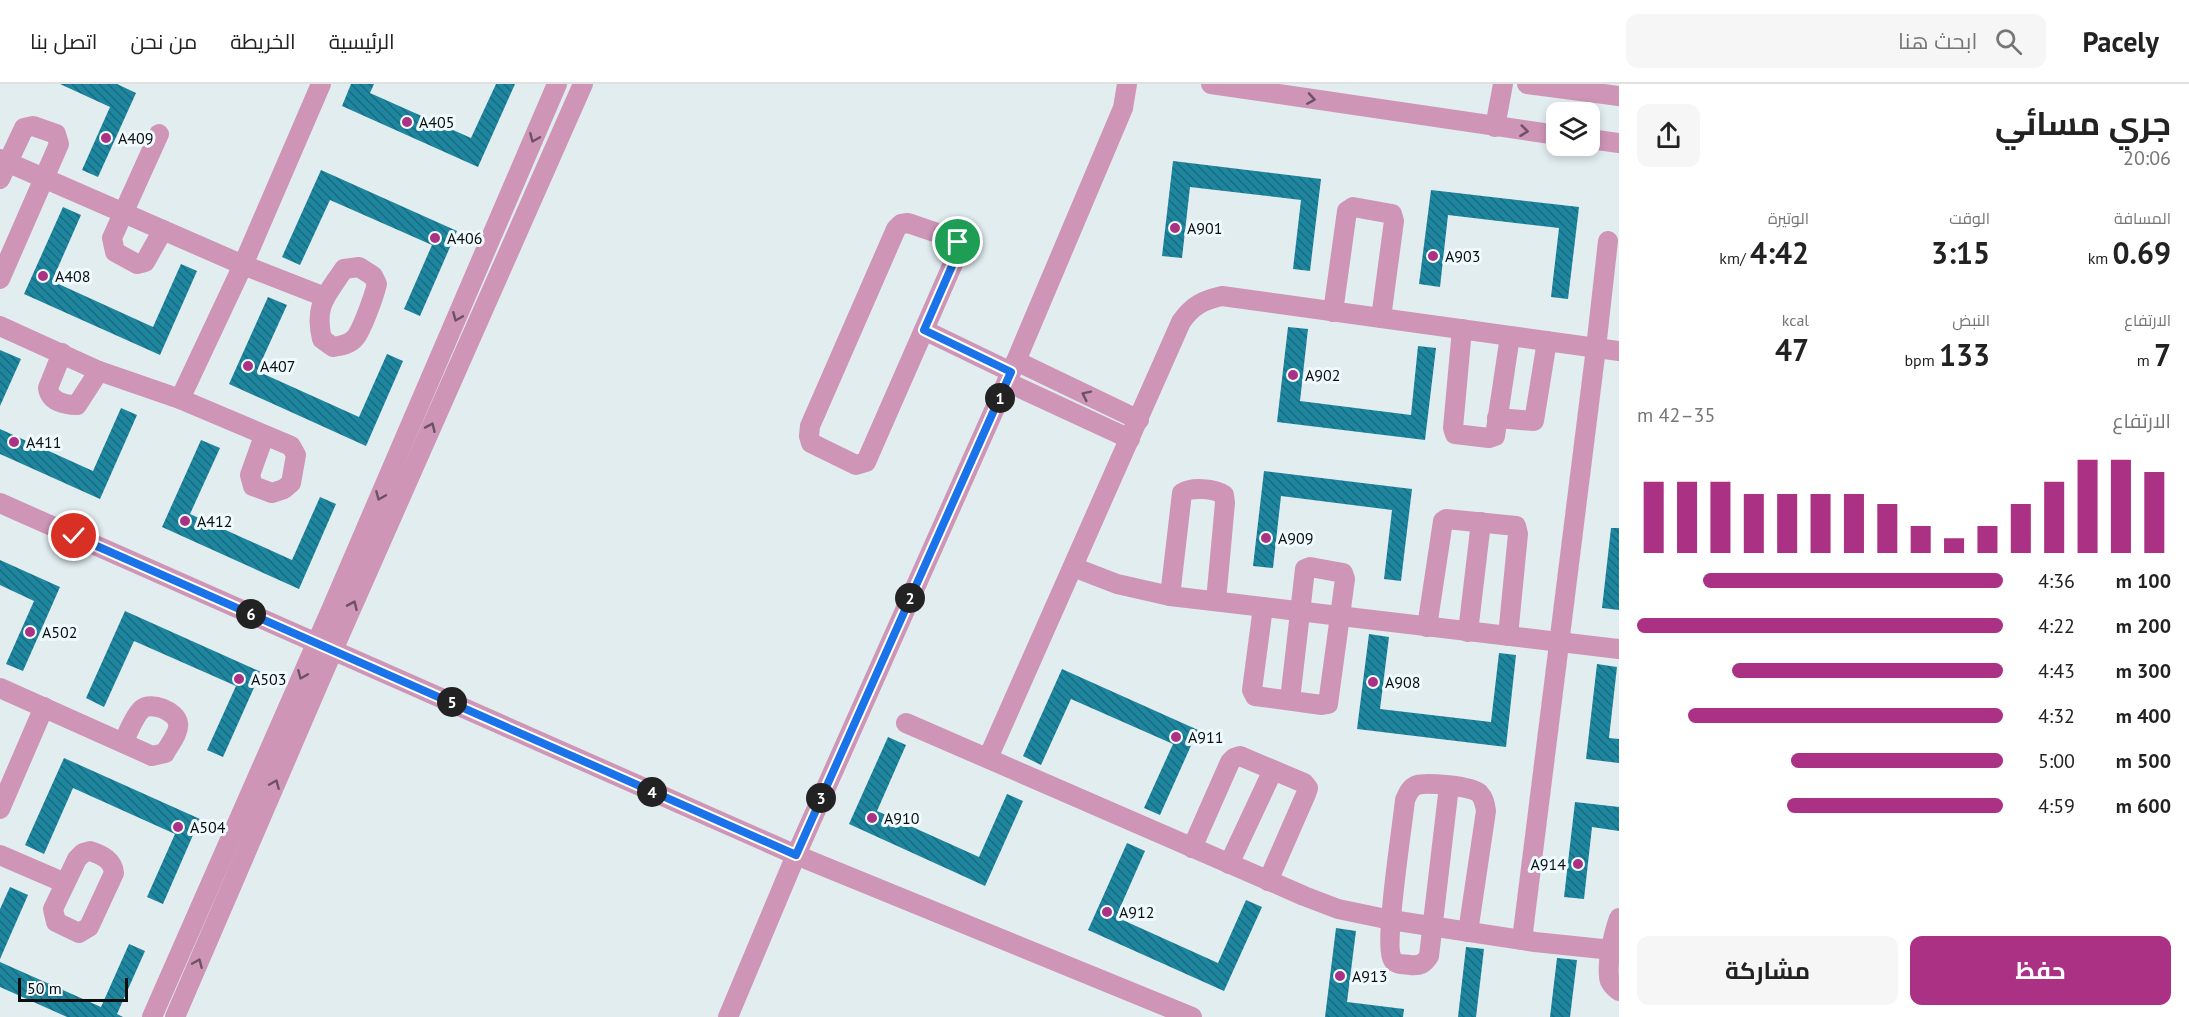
<!DOCTYPE html>
<html lang="ar">
<head>
<meta charset="utf-8">
<style>
  body { margin:0; font-family:"PT Sans",Cairo,sans-serif; background:#f6f6f6; color:#222; direction:rtl; height:100vh; display:flex; flex-direction:column; font-size:22px; white-space:nowrap }
  * { box-sizing:border-box; margin:0 }
  p { font-size:20px; color:#767676 }
  .icon { flex:none; width:33px; height:33px; fill:none; stroke:currentColor; stroke-width:2; stroke-linecap:round; stroke-linejoin:round }
  .map { position:relative; flex:1; overflow:hidden; direction:ltr }
  .drawer { display:flex; flex-direction:column; background:#fff; width:570px }
  .drawer>* { flex:none }
  .tools { position:absolute; left:1546px; top:18px; display:grid; gap:12px }
  .tools a { display:grid; place-items:center; width:54px; height:54px; border-radius:12px; background:#fff; box-shadow:0 3px 9px #0003; font-size:30px }
  .scale { position:absolute; left:18px; bottom:15px; width:110px; box-sizing:border-box; padding-left:6px; border:3px solid #0b0f10; border-top:0; font-size:16px; line-height:21px; white-space:nowrap; color:#0b0f10; -webkit-text-stroke:4px #effafe; paint-order:stroke }
  .pin { position:absolute; display:grid; place-items:center; width:51px; height:51px; color:#fff; margin:-26px; border:3px solid #fff; border-radius:50%; box-shadow:0 2px 6px #0007 }
  .km { position:absolute; width:30px; height:30px; margin:-15px; border-radius:50%; background:#222; color:#fff; font-size:16px; line-height:30px; text-align:center }
  .round { display:grid; place-items:center; flex:none; width:63px; height:63px; border-radius:12px; background:#f6f6f6 }
  .overview { display:flex; align-items:center; justify-content:space-between; height:102px; padding:0 18px }
  h1 { font-size:33px; font-weight:700; line-height:45px }
  .figures { display:grid; grid-template-columns:repeat(3,1fr); gap:9px; height:102px; padding:6px 18px }
  .figures div { display:grid; align-content:center }
  .figures b { font-size:30px; font-weight:700 }
  .figures small { font-size:16px; font-weight:400 }
  .figures p { font-size:16px }
  .chart { height:168px; padding:12px 18px }
  .chart p { display:flex; justify-content:space-between }
  .chart svg { width:100%; height:108px; margin-top:6px; stroke:#ab3185; stroke-width:6 }
  .button { display:flex; gap:12px; margin-top:auto; padding:12px 18px }
  .button a { flex:1; height:69px; border-radius:12px; background:#ab3185; color:#fff; font-size:24px; font-weight:700; line-height:69px; text-align:center }
  .button a+a { background:#f6f6f6; color:#222 }
  ul { padding:0 18px; list-style:none; font-size:20px }
  li { display:grid; grid-template-columns:96px 72px 1fr; align-items:center; height:45px }
  li i { height:15px; border-radius:8px; background:#ab3185 }
  header { display:flex; align-items:center; gap:36px; box-sizing:border-box; height:84px; padding:0 30px; background:#fff; border-bottom:2px solid #e0e0e0 }
  header strong { font-size:28px }
  nav { display:flex; gap:33px; margin-inline-start:auto; font-size:21px }
  .search { width:420px; height:54px; background:#f6f6f6; display:flex; align-items:center; gap:15px; box-sizing:border-box; padding:0 21px; border-radius:12px; color:#767676; font-size:22px }
  main { display:flex; flex:1; min-height:0 }
  .map>svg:first-child { display:block }
  .building { fill:url(#building-back-hatch) }
  .lines { fill:none; stroke-linecap:round; stroke-linejoin:round }
  .minor { stroke:#ce95b7; stroke-width:20 }
  .oneway { stroke:#6c5264 }
  .route-casing { stroke:#fff; stroke-width:12 }
  .route { stroke:#1a73e8; stroke-width:8 }
  .poi-dot { fill:#ab3185; stroke:#effafe; stroke-width:2 }
  .labels { text-anchor:middle; stroke-width:6; stroke-linejoin:round; paint-order:stroke }
  .poi-label { font-size:16px; fill:#0b0f10; stroke:#effafe; text-anchor:start }
</style>
</head>
<body>
<header>
<strong>Pacely</strong>
<div class="search"><svg class="icon" aria-label="search" viewBox="0 0 24 24"><circle cx="10" cy="10" r="6"/><path d="M15 15l6 6"/></svg>ابحث هنا</div>
<nav><a>الرئيسية</a><a>الخريطة</a><a>من نحن</a><a>اتصل بنا</a></nav>
</header>
<main>
<section class="drawer">
<div class="overview"><div><h1>جري مسائي</h1><p>20:06</p></div><a class="round"><svg class="icon" aria-label="share" viewBox="0 0 24 24"><path d="M12 15V3M7 8l5-5 5 5M5 13v7h14v-7"/></svg></a></div>
<div class="figures">
<div><p>المسافة</p><b>0.69<small> km</small></b></div>
<div><p>الوقت</p><b>3:15</b></div>
<div><p>الوتيرة</p><b>4:42<small> /km</small></b></div>
</div>
<div class="figures">
<div><p>الارتفاع</p><b>7<small> m</small></b></div>
<div><p>النبض</p><b>133<small> bpm</small></b></div>
<div><p>kcal</p><b>47</b></div>
</div>
<div class="chart"><p><span>الارتفاع</span>35–42 m</p>
<svg viewBox="0 0 160 44" preserveAspectRatio="none"><path d="M5 44V15M15 44V15M25 44V15M35 44V20M45 44V20M55 44V20M65 44V20M75 44V24M85 44V33M95 44V38M105 44V33M115 44V24M125 44V15M135 44V6M145 44V6M155 44V11"/></svg>
</div>
<ul>
<li><b>100 m</b>4:36<i style="width:82%"></i></li>
<li><b>200 m</b>4:22<i style="width:100%"></i></li>
<li><b>300 m</b>4:43<i style="width:74%"></i></li>
<li><b>400 m</b>4:32<i style="width:86%"></i></li>
<li><b>500 m</b>5:00<i style="width:58%"></i></li>
<li><b>600 m</b>4:59<i style="width:59%"></i></li>
</ul>
<div class="button"><a>حفظ</a><a>مشاركة</a></div>
</section>
<div class="map">
<svg width="1619" height="933" viewBox="0 0 1619 933">
  <defs>
    <pattern id="building-back-hatch" width="6" height="6" patternUnits="userSpaceOnUse" patternTransform="scale(1.5)"><rect width="6" height="6" fill="#1f869f"/><path d="M-1 5l2 2M0 0l6 6M5-1l2 2" fill="none" stroke="#196c80"/></pattern>
  </defs>
  <rect width="100%" height="100%" fill="#e2edf0"/>
  <g class="building">
    <path d="M60 0H117L136 9 98 93 82 86 110 23Z"/>
    <path d="M351 0H374L370 9 471 54 496 0H515L478 83 342 22Z"/>
    <path d="M1173 77 1321 95 1310 187 1293 185 1301 116 1190 103 1182 174 1162 172Z"/>
    <path d="M321 86 457 147 420 232 404 225 432 161 330 116 300 181 282 173Z"/>
    <path d="M1431 106 1579 123 1568 215 1551 213 1559 144 1448 131 1440 203 1419 200Z"/>
    <path d="M63 123 81 131 52 197 153 243 181 180 197 187 160 271 24 210Z"/>
    <path d="M268 213 287 221 257 287 359 333 387 270 403 277 366 362 229 300Z"/>
    <path d="M1288 243 1308 245 1300 317 1411 331 1418 262 1436 264 1425 356 1277 338Z"/>
    <path d="M0 266 21 275 0 322Z"/>
    <path d="M121 324 137 331 100 415 0 370V345L93 387Z"/>
    <path d="M201 356 220 364 190 430 292 476 320 413 336 420 299 505 162 443Z"/>
    <path d="M1264 387 1412 405 1401 497 1384 495 1392 426 1281 412 1273 484 1253 482Z"/>
    <path d="M1611 444H1619V526L1602 524Z"/>
    <path d="M0 476 60 503 23 587 6 580 34 517 0 501Z"/>
    <path d="M125 527 261 588 223 673 207 666 236 602 134 557 104 623 86 614Z"/>
    <path d="M1369 550 1389 553 1380 625 1491 638 1499 569 1516 571 1506 663 1357 645Z"/>
    <path d="M1597 580 1617 583 1609 654 1619 655V679L1586 675Z"/>
    <path d="M1062 585 1198 646 1160 731 1144 724 1173 660 1071 615 1041 681 1023 672Z"/>
    <path d="M888 653 906 661 877 727 979 773 1007 710 1023 717 985 802 849 740Z"/>
    <path d="M64 674 200 735 163 820 147 813 175 750 73 704 44 770 25 761Z"/>
    <path d="M1575 718 1619 723V747L1592 743 1584 815 1564 813Z"/>
    <path d="M1127 759 1145 767 1116 833 1218 879 1246 816 1262 823 1224 907 1088 846Z"/>
    <path d="M10 803 28 811 0 875V825Z"/>
    <path d="M1336 844 1356 847 1347 918 1404 925 1403 933H1325Z"/>
    <path d="M129 860 145 867 117 930 123 933H67L0 903V878L101 923Z"/>
    <path d="M1466 863 1484 865 1476 933H1458Z"/>
    <path d="M1557 874 1577 876 1570 933H1550Z"/>
  </g>
  <g class="lines">
    <g class="minor">
      <path d="M1211 0 1557 51"/>
      <path d="M1527 0 1619 12"/>
      <path d="M1495 43 1503 0"/>
      <path d="M159 50 112 154 115 168 137 180 145 178 163 146"/>
      <path d="M1590 55 1619 59"/>
      <path d="M0 75 243 181 325 213"/>
      <path d="M0 95 24 44 33 42 56 50 59 60 0 195"/>
      <path d="M908 139 952 154 958 158 959 166 866 378 856 381 811 359 809 352 810 342 896 145 901 140Z"/>
      <path d="M359 183 373 192 377 200C374 212 362 246 355 254 349 261 340 262 333 263L322 255C314 221 326 212 344 185Z"/>
      <path d="M1333 228 1347 127 1353 123 1392 130 1394 137 1381 234"/>
      <path d="M0 242 99 287 180 315 291 362 296 371 291 399 284 405 272 409 253 402 250 391 264 352"/>
      <path d="M1462 245 1453 344 1455 350 1489 354 1495 352 1510 252"/>
      <path d="M924 246 1011 288"/>
      <path d="M62 269 48 304C50 318 65 321 77 321L99 287"/>
      <path d="M1016 277 1139 336"/>
      <path d="M1007 298 1130 355"/>
      <path d="M180 315 243 181 321 0"/>
      <path d="M1497 334 1534 337 1547 257"/>
      <path d="M0 419 796 771 1192 933"/>
      <path d="M1073 483 1117 500 1170 512 1619 565"/>
      <path d="M1170 512 1182 409C1191 403 1215 404 1224 411L1225 419 1216 517"/>
      <path d="M1263 523 1252 606 1255 612 1322 621 1328 620 1345 495 1343 489 1310 483 1305 485 1290 616"/>
      <path d="M1427 543 1443 437 1446 435 1516 442 1518 450 1508 552"/>
      <path d="M1468 548 1481 438"/>
      <path d="M0 604 152 672 165 669C169 661 180 648 178 639 176 627 151 617 142 625 134 632 128 649 123 659"/>
      <path d="M906 639 1304 812 1338 825 1391 836 1535 858 1612 866"/>
      <path d="M988 674 1181 238C1192 222 1203 216 1222 212L1619 267"/>
      <path d="M1449 702 1429 872C1424 880 1420 882 1410 881 1404 880 1397 881 1393 876 1383 864 1403 738 1405 716 1408 709 1410 704 1417 701 1427 698 1471 702 1479 709 1484 714 1485 720 1486 727L1468 848"/>
      <path d="M0 725 44 623"/>
      <path d="M1192 764 1230 678 1234 674 1240 672 1304 699 1308 704 1306 710 1268 797"/>
      <path d="M90 767C102 771 113 776 114 789L89 843 79 849 56 838 53 825 77 775 83 769Z"/>
      <path d="M0 771 65 799"/>
      <path d="M1229 780 1273 686"/>
      <path d="M1619 834C1614 848 1607 877 1609 892 1609 899 1614 903 1619 907"/>
      <path d="M1522 856 1596 264 1608 157"/>
      <path d="M152 933 331 526 557 0"/>
      <path d="M175 933 333 566 583 0"/>
      <path d="M728 933 796 771 1016 277 1123 24 1127 0"/>
    </g>
  </g>
  <defs><path id="oneway-chevron" d="M-2-3.5L2.5 0L-2 3.5" fill="none" stroke-width="1.6" stroke-linecap="round" stroke-linejoin="round" transform="scale(1.5)"/></defs>
  <g class="oneway">
    <use href="#oneway-chevron" transform="translate(1311 15) rotate(9)"/>
    <use href="#oneway-chevron" transform="translate(1524 47) rotate(7)"/>
    <use href="#oneway-chevron" transform="translate(534 54) rotate(113)"/>
    <use href="#oneway-chevron" transform="translate(457 233) rotate(113)"/>
    <use href="#oneway-chevron" transform="translate(1086 311) rotate(-154)"/>
    <use href="#oneway-chevron" transform="translate(431 343) rotate(-66)"/>
    <use href="#oneway-chevron" transform="translate(380 412) rotate(113)"/>
    <use href="#oneway-chevron" transform="translate(353 521) rotate(-66)"/>
    <use href="#oneway-chevron" transform="translate(302 591) rotate(113)"/>
    <use href="#oneway-chevron" transform="translate(275 700) rotate(-67)"/>
    <use href="#oneway-chevron" transform="translate(198 879) rotate(-67)"/>
  </g>
  <g class="lines">
    <defs>
      <path id="route" d="M74 452 796 771 1011 288 924 246 959 166 958 158"/>
    </defs>
    <use href="#route" class="route-casing"/>
    <use href="#route" class="route"/>
  </g>
  <g class="poi-dot">
    <circle cx="407" cy="38" r="6"/>
    <circle cx="106" cy="54" r="6"/>
    <circle cx="1175" cy="144" r="6"/>
    <circle cx="435" cy="154" r="6"/>
    <circle cx="1433" cy="172" r="6"/>
    <circle cx="43" cy="192" r="6"/>
    <circle cx="248" cy="282" r="6"/>
    <circle cx="1293" cy="291" r="6"/>
    <circle cx="14" cy="358" r="6"/>
    <circle cx="185" cy="437" r="6"/>
    <circle cx="1266" cy="454" r="6"/>
    <circle cx="30" cy="548" r="6"/>
    <circle cx="239" cy="595" r="6"/>
    <circle cx="1373" cy="598" r="6"/>
    <circle cx="1176" cy="653" r="6"/>
    <circle cx="872" cy="734" r="6"/>
    <circle cx="178" cy="743" r="6"/>
    <circle cx="1578" cy="780" r="6"/>
    <circle cx="1107" cy="828" r="6"/>
    <circle cx="1340" cy="892" r="6"/>
  </g>
  <g class="labels">
    <g class="poi-label">
      <text x="419" y="44">A405</text>
      <text x="118" y="60">A409</text>
      <text x="1187" y="150">A901</text>
      <text x="447" y="160">A406</text>
      <text x="1445" y="178">A903</text>
      <text x="55" y="198">A408</text>
      <text x="260" y="288">A407</text>
      <text x="1305" y="297">A902</text>
      <text x="26" y="364">A411</text>
      <text x="197" y="443">A412</text>
      <text x="1278" y="460">A909</text>
      <text x="42" y="554">A502</text>
      <text x="251" y="601">A503</text>
      <text x="1385" y="604">A908</text>
      <text x="1188" y="659">A911</text>
      <text x="884" y="740">A910</text>
      <text x="190" y="749">A504</text>
      <text x="1566" y="786" text-anchor="end">A914</text>
      <text x="1119" y="834">A912</text>
      <text x="1352" y="898">A913</text>
    </g>
  </g>
</svg>
<div class="tools">
<a><svg class="icon" aria-label="layers" viewBox="0 0 24 24"><path d="M12 4l9 5-9 5-9-5zM3 14l9 5 9-5"/></svg></a>
</div>
<div class="scale">50 m</div>
<div class="pin" style="left:958px;top:158px;background:#1e9e55"><svg class="icon" aria-label="arrive" viewBox="0 0 24 24"><path d="M6 21V4h12l-3 4 3 4H6"/></svg></div>
<div class="pin" style="left:74px;top:452px;background:#d93025"><svg class="icon" aria-label="check" viewBox="0 0 24 24"><path d="M5 12l5 5 9-10"/></svg></div>
<b class="km" style="left:1000px;top:314px">1</b>
<b class="km" style="left:910px;top:514px">2</b>
<b class="km" style="left:821px;top:714px">3</b>
<b class="km" style="left:652px;top:708px">4</b>
<b class="km" style="left:452px;top:618px">5</b>
<b class="km" style="left:251px;top:530px">6</b>
</div>
</main>
</body>
</html>
